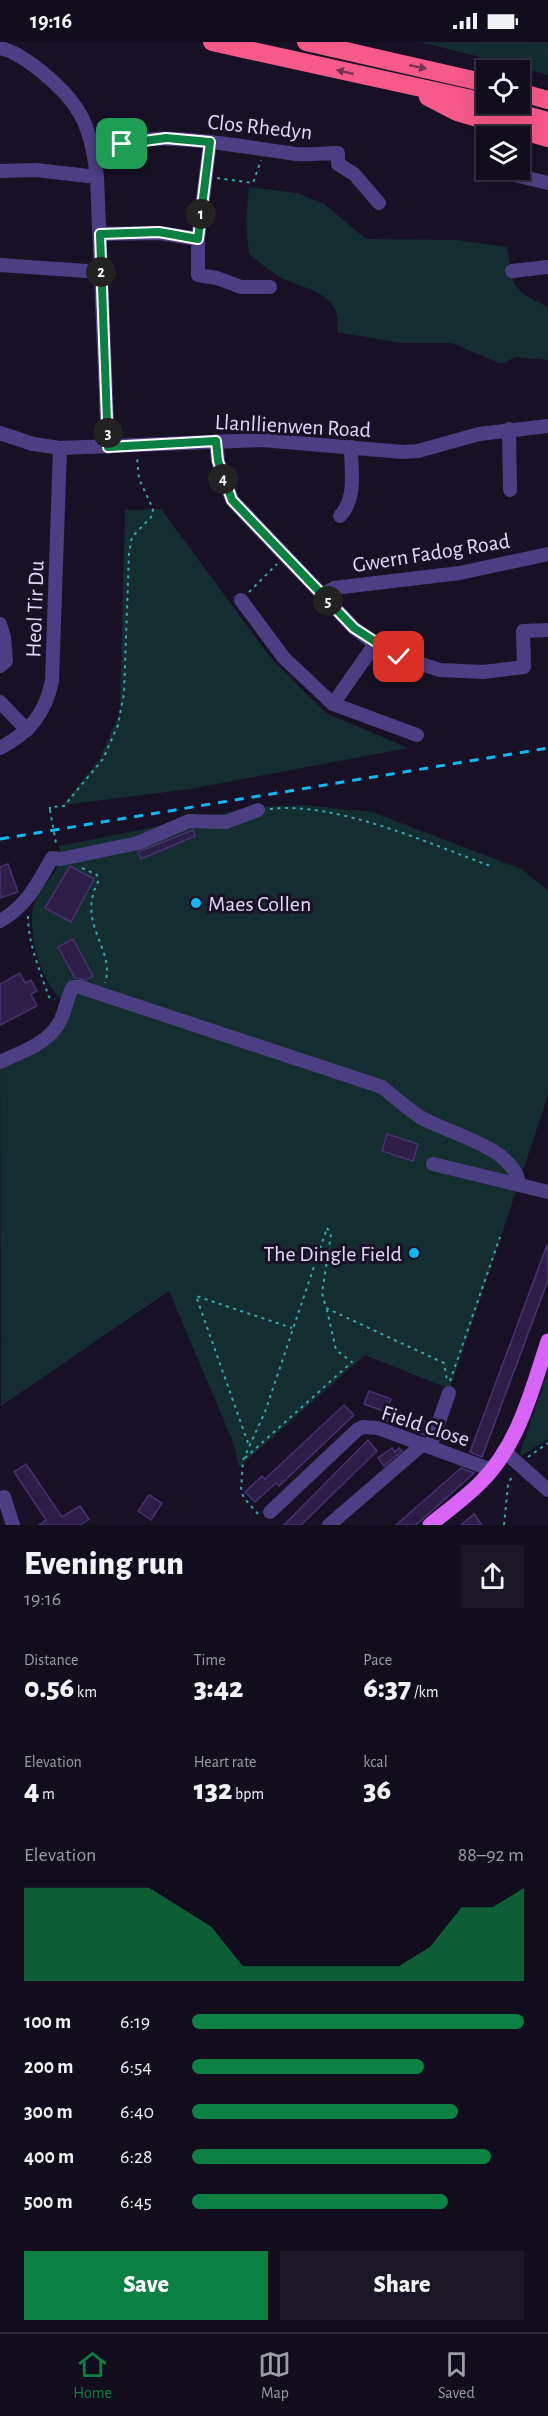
<!DOCTYPE html>
<html lang="en">
<head>
<meta charset="utf-8">
<style>
  body { margin:0; font-family:"Alegreya Sans",sans-serif; background:#1b1625; color:#f1f3f6; height:100vh; display:flex; flex-direction:column; font-size:22px; white-space:nowrap }
  * { box-sizing:border-box; margin:0 }
  p { font-size:20px; color:#9c9ca3 }
  .icon { flex:none; width:33px; height:33px; fill:none; stroke:currentColor; stroke-width:2; stroke-linecap:round; stroke-linejoin:round }
  .map { position:relative; height:1483px; overflow:hidden }
  .panel { display:flex; flex-direction:column; background:#120d1c; flex:1 }
  .panel>* { flex:none }
  .controls { position:absolute; left:476px; top:18px; display:grid; gap:12px }
  .controls a { display:grid; place-items:center; width:54px; height:54px; border-radius:0px; background:#120d1c; box-shadow:0 6px 24px #0002,0 0 0 2px #312d3b; font-size:30px }
  .pin { position:absolute; display:grid; place-items:center; width:51px; height:51px; color:#fff; margin:-26px; border-radius:12px; box-shadow:0 3px 9px #0006 }
  .km { position:absolute; width:30px; height:30px; margin:-15px; border-radius:50%; background:#222; color:#fff; font-size:16px; line-height:30px; text-align:center }
  .round { display:grid; place-items:center; flex:none; width:63px; height:63px; border-radius:0px; background:#1b1625 }
  .headline { display:flex; align-items:center; justify-content:space-between; height:102px; padding:0 24px }
  h1 { font-size:33px; font-weight:800; line-height:45px }
  .figures { display:grid; grid-template-columns:repeat(3,1fr); gap:9px; height:102px; padding:6px 24px }
  .figures div { display:grid; align-content:center }
  .figures b { font-size:30px; font-weight:800 }
  .figures small { font-size:16px; font-weight:400 }
  .figures p { font-size:16px }
  .chart { height:168px; padding:12px 24px }
  .chart p { display:flex; justify-content:space-between }
  .chart svg { width:100%; height:108px; margin-top:6px; fill:#0b8043; opacity:.7 }
  .action { display:flex; gap:12px; margin-top:auto; padding:12px 24px }
  .action a { flex:1; height:69px; border-radius:0px; background:#0b8043; color:#fff; font-size:24px; font-weight:800; line-height:69px; text-align:center }
  .action a+a { background:#1b1625; color:#f1f3f6 }
  ul { padding:0 24px; list-style:none; font-size:20px }
  li { display:grid; grid-template-columns:96px 72px 1fr; align-items:center; height:45px }
  li i { height:15px; border-radius:8px; background:#0b8043 }
  .status { display:flex; justify-content:space-between; align-items:center; height:42px; padding:0 30px; background:#120d1c; direction:ltr }
  .status svg { height:16px; fill:currentColor }
  .tab-bar { display:flex; justify-content:space-around; align-items:center; height:84px; border-top:2px solid #312d3b; background:#120d1c; font-size:16px; color:#9c9ca3 }
  .tab-bar a { display:grid; justify-items:center; gap:3px }
  .tab-bar .on { color:#0b8043 }
  .map>svg:first-child { display:block }
  .green { fill:#142d30 }
  .building { fill:#2c1e46; stroke:#483171; stroke-width:1.5 }
  .lines { fill:none; stroke-linecap:round; stroke-linejoin:round }
  .path { stroke:#36a7b3; stroke-width:2; stroke-dasharray:3 4.5; stroke-linecap:butt }
  .minor { stroke:#4c3e83; stroke-width:14 }
  .major { stroke:#d864f8; stroke-width:15 }
  .highway { stroke:#f7598b; stroke-width:18 }
  .rail { stroke:#0db8f4; stroke-width:3; stroke-dasharray:9 8; stroke-linecap:butt }
  .path-bridge { stroke:#36a7b3; stroke-width:2; stroke-dasharray:3 4.5; stroke-linecap:butt }
  .oneway { fill:#7c3153 }
  .route-casing { stroke:#fff; stroke-width:12 }
  .route { stroke:#0b8043; stroke-width:8 }
  .poi-dot { fill:#0db8f4; stroke:#181126; stroke-width:2 }
  .labels { text-anchor:middle; stroke-width:6; stroke-linejoin:round; paint-order:stroke }
  .street-label { font-size:22px; fill:#e2d8fd; stroke:#181126 }
  .poi-label { font-size:22px; fill:#e2d8fd; stroke:#181126; text-anchor:start }
</style>
</head>
<body>
<div class="status"><b>19:16</b><svg viewBox="0 0 49 12"><path d="M0 12V9h3v3zM5 12V6h3v6zM10 12V3h3v9zM15 12V0h3v12zM26 1h20v11H26zM47 4h2v5h-2z"/></svg></div>
<div class="map">
<svg width="548" height="1483" viewBox="0 0 548 1483">
  <rect width="100%" height="100%" fill="#181126"/>
  <g class="green">
    <path d="M421 0H548V33L534 29Z"/>
    <path d="M249 145 297 151 324 162 366 197 456 198 507 205C514 246 509 246 548 265V318L516 315 501 322 452 301H401L337 290C343 251 310 249 283 237 271 231 260 220 249 212L246 180Z"/>
    <path d="M161 467 270 615 326 671 408 706 190 747 63 763 99 718 120 671 125 468Z"/>
    <path d="M304 763 372 770 521 827 548 848V1053L450 1347 365 1313 239 1425 233 1400 169 1249 1 1364 0 1020 38 1002 66 960C42 947 26 889 34 862 41 842 66 828 59 804L254 765Z"/>
    <path d="M548 1329V1397L521 1414 520 1411Z"/>
  </g>
  <g class="building">
    <path d="M193 788 195 794 141 817 138 810Z"/>
    <path d="M8 822 18 850 0 856V825Z"/>
    <path d="M70 824 94 837 71 880 45 866Z"/>
    <path d="M73 897 93 934 86 938 75 936 58 905Z"/>
    <path d="M20 931 25 941 31 938 37 949 31 952 37 964 0 983V942Z"/>
    <path d="M387 1092 418 1102 413 1119 382 1109Z"/>
    <path d="M547 1203 548 1238 482 1415 470 1410Z"/>
    <path d="M369 1349 391 1357 386 1370 364 1362Z"/>
    <path d="M344 1363 354 1373 279 1444 276 1441 255 1460 245 1450 262 1434 265 1437Z"/>
    <path d="M391 1367 429 1381 425 1393 386 1379Z"/>
    <path d="M368 1398 377 1409 301 1483H284Z"/>
    <path d="M392 1406 395 1410 399 1406 402 1409 384 1424 378 1416Z"/>
    <path d="M26 1422 62 1475 80 1464 89 1477 80 1483H39L46 1478 14 1430Z"/>
    <path d="M461 1426 474 1431 416 1483H396Z"/>
    <path d="M149 1453 162 1461 151 1478 138 1469Z"/>
    <path d="M474 1472 482 1483H461Z"/>
  </g>
  <g class="lines">
    <g class="path">
      <path d="M217 136 253 141 261 118"/>
      <path d="M249 550 277 522"/>
      <path d="M270 767C336 759 430 802 493 825"/>
      <path d="M50 768V765L64 764 103 717 118 683 124 651 129 511 132 495 152 474 153 467 139 437 137 415"/>
      <path d="M82 826 97 833 98 840C76 882 116 907 105 941"/>
      <path d="M28 874C28 902 40 929 49 955L55 957"/>
      <path d="M327 1186 331 1192 322 1251 326 1266 444 1321 447 1338"/>
      <path d="M450 1339 500 1195"/>
      <path d="M248 1401 196 1254 292 1286"/>
      <path d="M528 1415 548 1401"/>
      <path d="M245 1416 352 1320 336 1308 327 1268"/>
      <path d="M258 1472 244 1456 241 1448 243 1418 265 1370 327 1186"/>
      <path d="M504 1483 508 1443 513 1432"/>
    </g>
    <g class="minor">
      <path d="M0 6C24 11 64 46 77 67 90 86 94 112 97 135L108 405"/>
      <path d="M210 100 198 197V233L217 236 241 245H270"/>
      <path d="M119 106C136 83 267 109 297 112 310 113 325 111 338 111V122L354 132 379 161"/>
      <path d="M494 128 548 141"/>
      <path d="M0 129 36 128 97 135"/>
      <path d="M100 192 159 191 198 197"/>
      <path d="M0 223 101 230"/>
      <path d="M512 229 548 225"/>
      <path d="M509 387 510 448"/>
      <path d="M0 391 33 402 60 406 262 398 403 410 418 409 479 392 548 384"/>
      <path d="M216 399 218 419 232 458 354 586 375 602 399 615 440 628 483 630 524 625 523 589 548 588"/>
      <path d="M340 474C357 456 351 429 351 405"/>
      <path d="M322 553 334 546 460 531 548 512"/>
      <path d="M241 558 284 616 333 662 417 693"/>
      <path d="M0 582 4 595 6 619 0 624"/>
      <path d="M0 660 27 688"/>
      <path d="M333 662 375 602"/>
      <path d="M0 706C30 690 45 672 52 639L60 406"/>
      <path d="M0 879C26 865 38 841 52 816L61 817 138 801 189 779 226 780 258 768"/>
      <path d="M0 1020C21 1010 47 1002 59 981 66 970 66 956 73 945H80L382 1045C396 1056 407 1067 422 1076 450 1092 513 1105 519 1141"/>
      <path d="M433 1122 548 1150"/>
      <path d="M430 1405 449 1351"/>
      <path d="M504 1409 548 1448"/>
      <path d="M4 1455 13 1483"/>
      <path d="M270 1470 357 1388 363 1385 378 1386 492 1428"/>
      <path d="M329 1483 423 1402"/>
    </g>
    <path class="major" d="M430 1483C447 1469 465 1456 480 1441 518 1404 532 1348 548 1299"/>
    <g class="highway">
      <path d="M212 0 467 56 548 79"/>
      <path d="M306 0 486 41"/>
      <path d="M519 50 548 58"/>
      <path d="M428 55 457 70 548 96"/>
    </g>
    <path class="rail" d="M0 797 548 706"/>
    <path class="path-bridge" d="M50 768 56 801"/>
  </g>
  <defs><path id="oneway-solid" d="M-6-.8H1V-3.2L6.5 0L1 3.2V.8H-6Z" transform="scale(1.5)"/></defs>
  <g class="oneway">
    <use href="#oneway-solid" transform="translate(418 25) rotate(12)"/>
    <use href="#oneway-solid" transform="translate(345 30) rotate(-167)"/>
  </g>
  <g class="lines">
    <defs>
      <path id="route" d="M122 102 166 96 210 100 198 197 159 190 100 192 108 405 216 399 218 419 232 458 354 586 399 615"/>
    </defs>
    <use href="#route" class="route-casing"/>
    <use href="#route" class="route"/>
  </g>
  <g class="poi-dot">
    <circle cx="196" cy="861" r="6"/>
    <circle cx="414" cy="1211" r="6"/>
  </g>
  <g class="labels">
    <g class="street-label">
      <text transform="translate(260 84) rotate(6)" y="8">Clos Rhedyn</text>
      <text transform="translate(293 383) rotate(3)" y="8">Llanllienwen Road</text>
      <text transform="translate(431 510) rotate(-9)" y="8">Gwern Fadog Road</text>
      <text transform="translate(34 567) rotate(-88)" y="8">Heol Tir Du</text>
      <text transform="translate(426 1383) rotate(18)" y="8">Field Close</text>
    </g>
    <g class="poi-label">
      <text x="208" y="869">Maes Collen</text>
      <text x="402" y="1219" text-anchor="end">The Dingle Field</text>
    </g>
  </g>
</svg>
<div class="controls">
<a><svg class="icon" aria-label="locate" viewBox="0 0 24 24"><circle cx="12" cy="12" r="6"/><path d="M12 2v4M12 18v4M2 12h4M18 12h4"/></svg></a>
<a><svg class="icon" aria-label="layers" viewBox="0 0 24 24"><path d="M12 4l9 5-9 5-9-5zM3 14l9 5 9-5"/></svg></a>
</div>
<div class="pin" style="left:122px;top:102px;background:#1e9e55"><svg class="icon" aria-label="arrive" viewBox="0 0 24 24"><path d="M6 21V4h12l-3 4 3 4H6"/></svg></div>
<div class="pin" style="left:399px;top:615px;background:#d93025"><svg class="icon" aria-label="check" viewBox="0 0 24 24"><path d="M5 12l5 5 9-10"/></svg></div>
<b class="km" style="left:201px;top:172px">1</b>
<b class="km" style="left:101px;top:230px">2</b>
<b class="km" style="left:108px;top:391px">3</b>
<b class="km" style="left:223px;top:437px">4</b>
<b class="km" style="left:328px;top:559px">5</b>
</div>
<section class="panel">
<div class="headline"><div><h1>Evening run</h1><p>19:16</p></div><a class="round"><svg class="icon" aria-label="share" viewBox="0 0 24 24"><path d="M12 15V3M7 8l5-5 5 5M5 13v7h14v-7"/></svg></a></div>
<div class="figures">
<div><p>Distance</p><b>0.56<small> km</small></b></div>
<div><p>Time</p><b>3:42</b></div>
<div><p>Pace</p><b>6:37<small> /km</small></b></div>
</div>
<div class="figures">
<div><p>Elevation</p><b>4<small> m</small></b></div>
<div><p>Heart rate</p><b>132<small> bpm</small></b></div>
<div><p>kcal</p><b>36</b></div>
</div>
<div class="chart"><p><span>Elevation</span>88–92 m</p>
<svg viewBox="0 0 160 44" preserveAspectRatio="none"><path d="M0 44V6L10 6L20 6L30 6L40 6L50 14L60 22L70 38L80 38L90 38L100 38L110 38L120 38L130 30L140 14L150 14L160 6V44z"/></svg>
</div>
<ul>
<li><b>100 m</b>6:19<i style="width:100%"></i></li>
<li><b>200 m</b>6:54<i style="width:70%"></i></li>
<li><b>300 m</b>6:40<i style="width:80%"></i></li>
<li><b>400 m</b>6:28<i style="width:90%"></i></li>
<li><b>500 m</b>6:45<i style="width:77%"></i></li>
</ul>
<div class="action"><a>Save</a><a>Share</a></div>
</section>
<nav class="tab-bar">
<a class="on"><svg class="icon" aria-label="home" viewBox="0 0 24 24"><path d="M3 11l9-7 9 7M6 9v11h12V9"/></svg>Home</a>
<a><svg class="icon" aria-label="map" viewBox="0 0 24 24"><path d="M3 6l6-2 6 2 6-2v14l-6 2-6-2-6 2zM9 4v14M15 6v14"/></svg>Map</a>
<a><svg class="icon" aria-label="saved" viewBox="0 0 24 24"><path d="M7 4h10v16l-5-4-5 4z"/></svg>Saved</a>
</nav>
</body>
</html>
